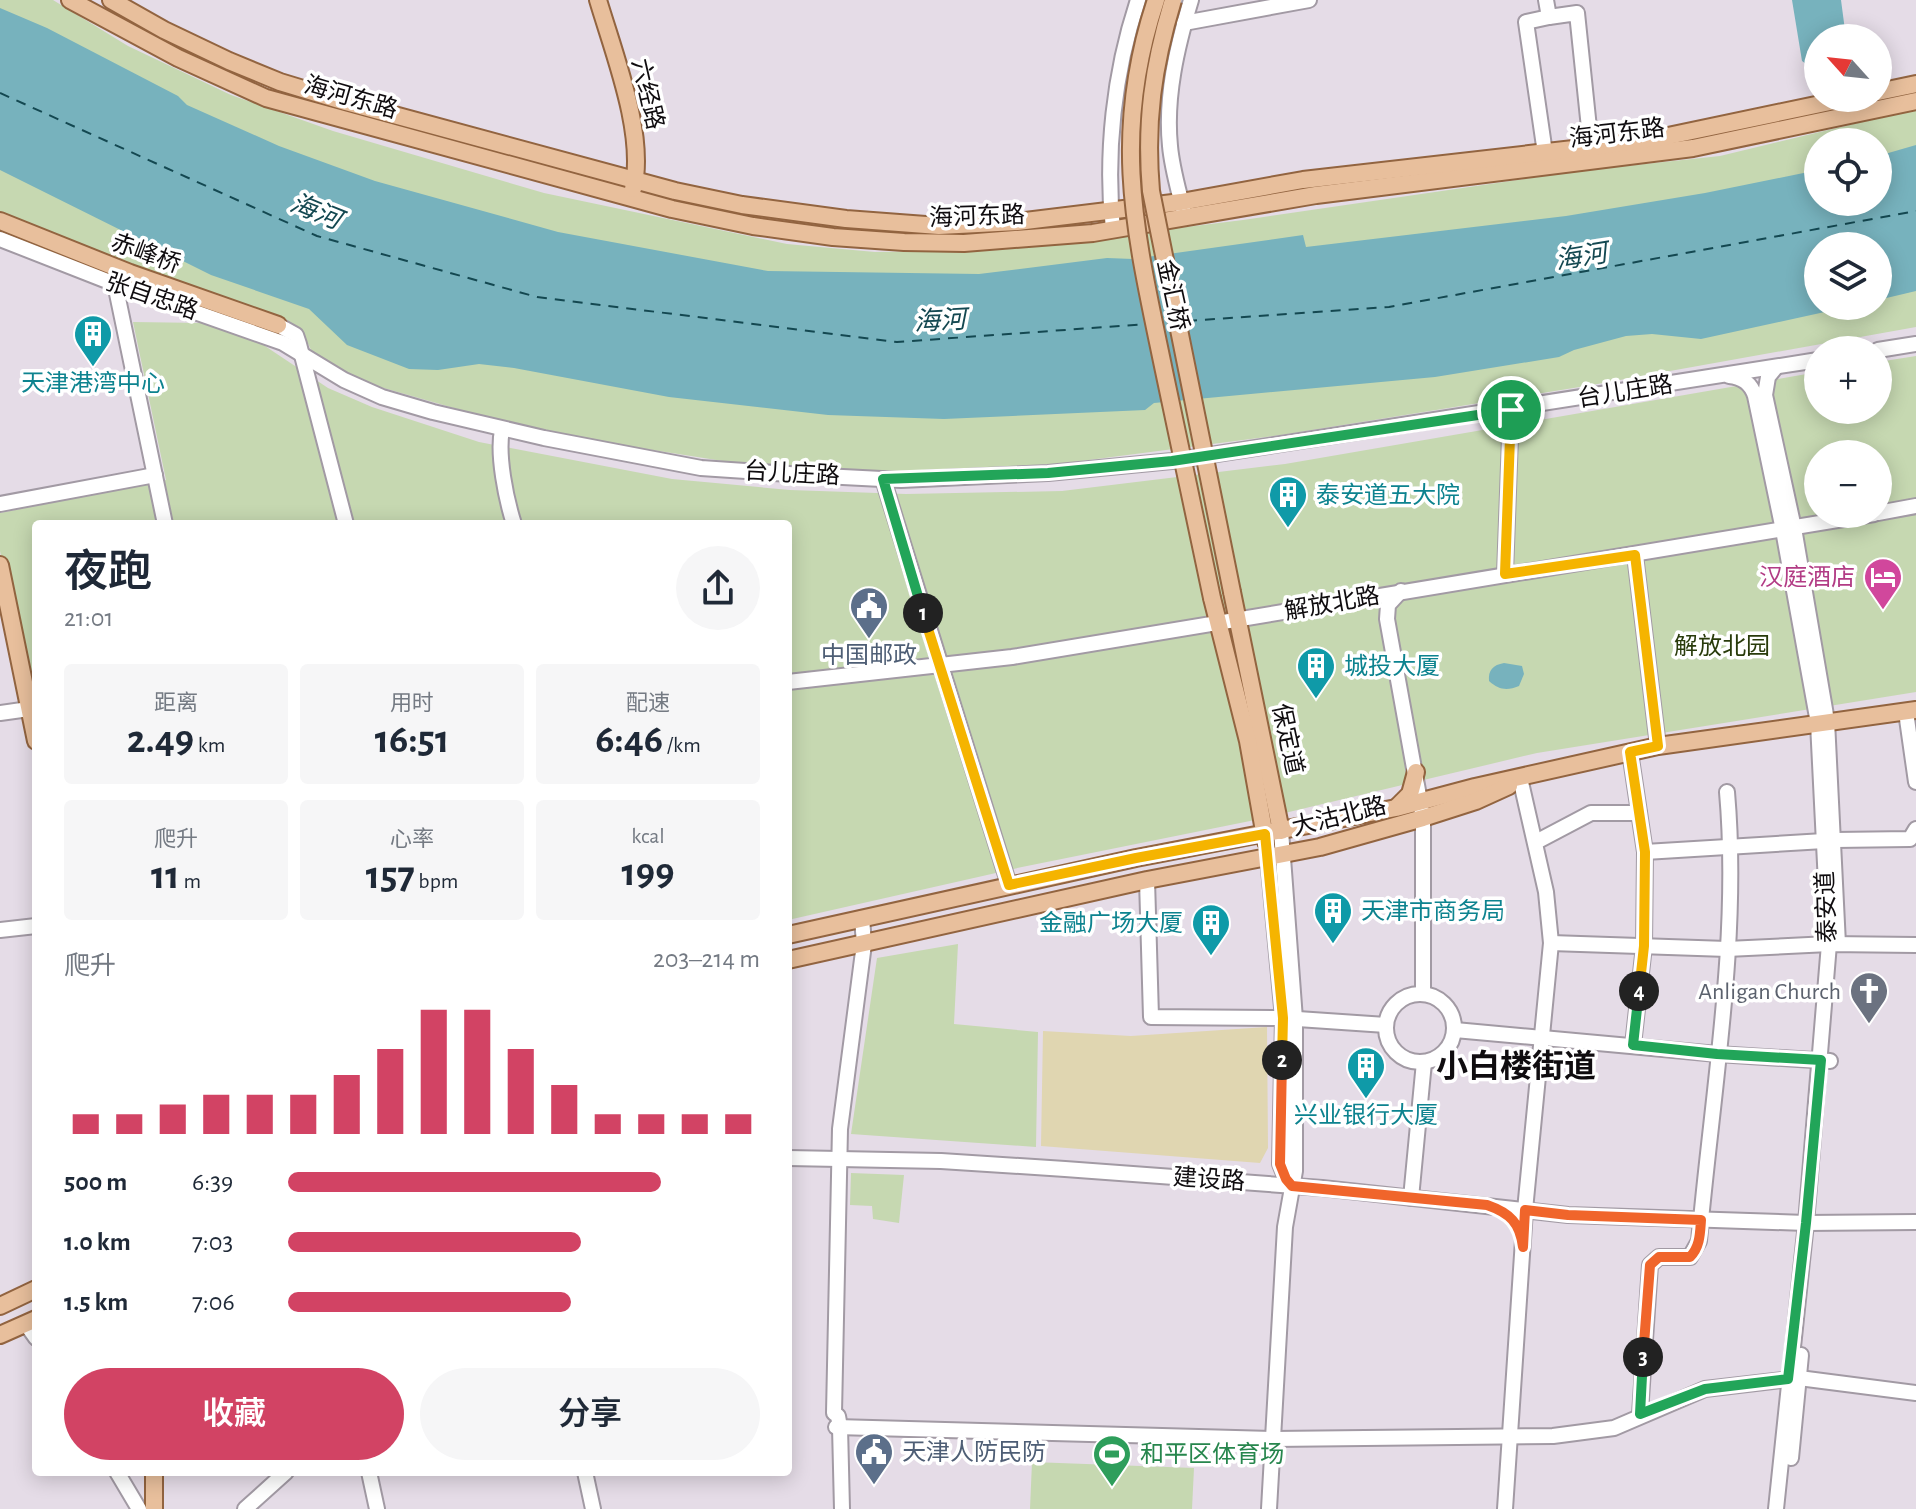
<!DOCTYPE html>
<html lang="zh">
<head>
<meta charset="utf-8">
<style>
  body { margin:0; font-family:"Alegreya Sans","Noto Sans SC",sans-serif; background:#f6f6f7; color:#1f2937; height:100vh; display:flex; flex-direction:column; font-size:30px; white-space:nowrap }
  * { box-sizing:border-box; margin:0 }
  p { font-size:26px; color:#747a83 }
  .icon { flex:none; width:44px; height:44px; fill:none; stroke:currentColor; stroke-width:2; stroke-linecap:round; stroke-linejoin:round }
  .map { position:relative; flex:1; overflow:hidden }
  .details { position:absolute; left:32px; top:520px; width:760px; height:956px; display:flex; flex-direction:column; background:#fff; border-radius:8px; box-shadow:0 4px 20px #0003 }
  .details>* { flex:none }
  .needle { width:52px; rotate:297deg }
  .buttons { position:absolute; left:1804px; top:24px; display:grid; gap:16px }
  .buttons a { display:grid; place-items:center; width:88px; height:88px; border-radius:50%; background:#fff; box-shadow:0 4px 20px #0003; font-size:40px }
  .pin { position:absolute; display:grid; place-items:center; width:68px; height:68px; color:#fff; margin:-34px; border:4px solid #fff; border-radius:50%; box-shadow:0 2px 8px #0007 }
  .km { position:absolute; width:40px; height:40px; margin:-20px; border-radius:50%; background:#222; color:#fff; font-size:22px; line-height:40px; text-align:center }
  .round { display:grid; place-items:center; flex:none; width:84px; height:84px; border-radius:42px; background:#f6f6f7 }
  .overview { display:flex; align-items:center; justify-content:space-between; height:136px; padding:0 32px }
  h1 { font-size:44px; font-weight:600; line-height:60px }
  .figures { display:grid; grid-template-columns:repeat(3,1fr); gap:12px; height:136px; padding:8px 32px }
  .figures div { display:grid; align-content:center; border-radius:8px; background:#f6f6f7; text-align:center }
  .figures b { font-size:40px; font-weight:600 }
  .figures small { font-size:22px; font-weight:400 }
  .figures p { font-size:22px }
  .chart { height:224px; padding:16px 32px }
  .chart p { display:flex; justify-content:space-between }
  .chart svg { width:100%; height:144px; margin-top:8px; stroke:#d24364; stroke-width:6 }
  .primary-button { display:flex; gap:16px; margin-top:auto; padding:16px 32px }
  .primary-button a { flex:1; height:92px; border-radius:48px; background:#d24364; color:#fff; font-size:32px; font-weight:600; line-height:92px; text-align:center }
  .primary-button a+a { background:#f6f6f7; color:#1f2937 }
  ul { padding:0 32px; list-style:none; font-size:26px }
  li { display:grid; grid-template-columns:128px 96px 1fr; align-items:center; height:60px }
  li i { height:20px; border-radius:10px; background:#d24364 }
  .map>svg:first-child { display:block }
  .green { fill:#c6d8b1; fill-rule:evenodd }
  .sand { fill:#e0d6b1 }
  .water { fill:#77b2bd }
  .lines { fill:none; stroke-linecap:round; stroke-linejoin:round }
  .ferry { stroke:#144851; stroke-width:2; stroke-dasharray:10 8; stroke-linecap:butt }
  .minor-casing { stroke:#a29aa4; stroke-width:18 }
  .major-casing { stroke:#926440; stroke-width:20 }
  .minor { stroke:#fff; stroke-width:14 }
  .major { stroke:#e8bf9c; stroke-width:16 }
  .major-bridge-casing { stroke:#926440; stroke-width:20; stroke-linecap:butt }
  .major-bridge { stroke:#e8bf9c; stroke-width:16 }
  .split-1-casing { stroke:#fff; stroke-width:16 }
  .split-2-casing { stroke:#fff; stroke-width:16 }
  .split-3-casing { stroke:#fff; stroke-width:16 }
  .split-4-casing { stroke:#fff; stroke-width:16 }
  .split-5-casing { stroke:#fff; stroke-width:16 }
  .split-1 { stroke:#22a559; stroke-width:10 }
  .split-2 { stroke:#f5b400; stroke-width:10 }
  .split-3 { stroke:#f0652b; stroke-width:10 }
  .split-4 { stroke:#22a559; stroke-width:10 }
  .split-5 { stroke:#f5b400; stroke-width:10 }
  .labels { text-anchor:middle; stroke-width:7; stroke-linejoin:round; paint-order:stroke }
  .street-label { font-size:24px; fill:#0f0c0f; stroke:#fff }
  .culture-label { font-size:24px; fill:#0d838f; stroke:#fff; text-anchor:start }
  .hotel-label { font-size:24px; fill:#b23c85; stroke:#fff; text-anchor:end }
  .park-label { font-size:24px; fill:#293b0b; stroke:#fff }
  .service-label { font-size:24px; fill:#4e5e75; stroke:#fff }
  .worship-label { font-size:24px; fill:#5b616d; stroke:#fff; text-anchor:end }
  .leisure-label { font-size:24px; fill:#27864d; stroke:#fff; text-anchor:start }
  .water-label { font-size:26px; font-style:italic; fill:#144851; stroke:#fff }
  .district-label { font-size:32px; font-weight:bold; fill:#0f0c0f; stroke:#fff }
</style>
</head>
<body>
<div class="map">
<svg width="1916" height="1509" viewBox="0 0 1916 1509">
  <rect width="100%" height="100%" fill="#e5dce7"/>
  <g class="green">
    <path d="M0 0H53L128 46 231 95 333 131 544 193 787 244 875 252 999 250 1243 220 1579 171 1720 156 1916 109V327L1592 385 1281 435 1058 464 880 472 761 467 538 432 373 385 339 369 312 352 304 335 293 327 0 223ZM1818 142H1878V202H1818ZM1818 246H1878V306H1818Z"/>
    <path d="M133 322 204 323 259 342 328 388 372 407 479 442 672 479 790 490 906 494 1062 491 1285 464 1818 372V410H1878V362L1916 356V692L1537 753 1255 820 1022 867 788 920V524H36V738L0 551V513L166 480ZM1818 454H1878V514H1818Z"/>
    <path d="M958 944 954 1024 1038 1032 1036 1147 851 1134 877 958Z"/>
    <path d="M851 1173 904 1175 899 1223 873 1219 872 1206 850 1205Z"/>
    <path d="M1032 1462 1194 1468 1192 1509H1030Z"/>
  </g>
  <path class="sand" d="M1267 1027 1268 1148 1260 1163 1041 1146 1043 1031 1131 1036Z"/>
  <g class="water">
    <path d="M1792 0H1841L1846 38H1818V64L1809 66 1802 61Z"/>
    <path d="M0 8 47 28 178 96 187 105 279 146 375 181 558 232 768 271 979 274 1107 258 1133 259 1303 235 1306 247 1566 216 1705 193 1818 170V202H1878V156L1916 145V291L1878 300V246H1818V306H1852L1701 339 1652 334 1626 336 1574 350 1559 357 1435 377 1154 403 1145 410 944 419 828 415 669 397 514 368 479 364 438 370 409 369 347 345 309 309 211 275 0 170Z"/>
    <path d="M1504 663 1522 666 1524 674 1519 686C1507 691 1499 690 1489 681 1488 670 1493 665 1504 663Z"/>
  </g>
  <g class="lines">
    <g class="ferry">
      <path d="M0 93 317 236 537 297 897 342 1148 324"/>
      <path d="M1187 321 1389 307 1916 211"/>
    </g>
    <defs>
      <g id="minor">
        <path d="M1546 0 1549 17 1577 13 1591 147"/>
        <path d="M1184 23 1309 0"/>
        <path d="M1545 153 1526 22 1549 17"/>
        <path d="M1184 213C1179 191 1172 169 1170 146 1165 97 1177 47 1191 0"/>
        <path d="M1113 230C1105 154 1114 72 1138 0"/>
        <path d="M0 239 115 284 283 343 344 380 382 397 433 412 544 438 701 468 804 475 901 480 1048 473 1172 461 1818 360"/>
        <path d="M115 284 165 524"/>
        <path d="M278 325 296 335 299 344 346 524"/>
        <path d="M1878 350 1916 344"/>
        <path d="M1776 367 1768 377 1765 395 1794 528 1827 721 1838 944"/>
        <path d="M1729 376C1742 377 1751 383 1755 396L1783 530 1818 723 1829 944 1806 1223 1776 1509"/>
        <path d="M502 430C497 455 506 499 514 524"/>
        <path d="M883 479 1009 885"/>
        <path d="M0 504 155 475"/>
        <path d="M1878 513 1916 506"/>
        <path d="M1635 555 1658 746"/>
        <path d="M1505 574 1511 410"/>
        <path d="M1401 591 1388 605 1387 619 1423 818V994"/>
        <path d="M788 682 1012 657 1874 514"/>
        <path d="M1906 712 1916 782"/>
        <path d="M0 713 36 708"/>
        <path d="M1630 752 1645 852 1644 946 1633 1045"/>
        <path d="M1835 840 1910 839 1916 829"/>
        <path d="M1536 842 1591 813H1639"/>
        <path d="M1645 852 1824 841"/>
        <path d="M1268 858 1283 1018 1280 1164 1286 1179 1292 1186"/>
        <path d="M1147 880 1151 1017 1283 1018 1386 1025"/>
        <path d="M0 930 36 926"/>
        <path d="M1551 943 1727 949 1829 944 1916 945"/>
        <circle cx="1420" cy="1028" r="34"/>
        <path d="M1455 1030 1717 1054 1830 1061"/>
        <path d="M788 1158 941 1161 1065 1169 1322 1188 1568 1215 1806 1223 1916 1222"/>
        <path d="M1411 1198 1424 1062"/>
        <path d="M26 1324 36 1338"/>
        <path d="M1640 1414 1650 1265 1659 1257H1690L1699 1241C1712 1094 1740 939 1727 792"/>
        <path d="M836 1427 1273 1439 1553 1436 1614 1428 1705 1389 1799 1378 1916 1393"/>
        <path d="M1791 1458 1801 1355"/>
        <path d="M117 1472 139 1509"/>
        <path d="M369 1472 377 1509"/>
        <path d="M585 1472 593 1509"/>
        <path d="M245 1509 286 1472"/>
        <path d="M842 1509 840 1427 838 1416 834 1413 840 1129 864 944 862 918"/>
        <path d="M1269 1509 1285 1227 1295 1171V1019L1281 831"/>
        <path d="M1505 1509 1525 1210 1551 943 1546 892 1520 778"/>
      </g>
      <g id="major">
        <path d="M70 0 178 58 266 98 672 209 753 226 833 237 904 242 964 243 1093 233 1316 195 1693 148 1916 101"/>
        <path d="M111 0 164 30 229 61 280 82 346 102 675 191 742 205 846 219 939 226 1017 222 1181 202 1303 180 1591 147 1668 136 1849 98"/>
        <path d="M598 0C614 54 646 135 633 189"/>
        <path d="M1878 92 1916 84"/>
        <path d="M0 221 130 273 278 325"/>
        <path d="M0 565 36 741"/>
        <path d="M1232 592 1281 831"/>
        <path d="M1212 598 1248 741 1266 842"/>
        <path d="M1397 807 1410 794 1416 772"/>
        <path d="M788 935 1136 858 1396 808 1475 787 1658 746 1916 710"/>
        <path d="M788 960 1147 880 1320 847 1423 818 1476 801 1509 786"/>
        <path d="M0 1306 36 1289"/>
        <path d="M0 1335 36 1319"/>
        <path d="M154 1509V1472"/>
      </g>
    </defs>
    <use href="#minor" class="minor-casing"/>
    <use href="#major" class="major-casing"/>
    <use href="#minor" class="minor"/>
    <use href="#major" class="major"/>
    <defs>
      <g id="major-bridge">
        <path d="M1156 0C1110 138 1136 235 1164 371 1180 447 1196 522 1212 598"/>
        <path d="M1173 0C1153 66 1145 122 1151 191L1232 592"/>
      </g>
    </defs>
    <use href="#major-bridge" class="major-bridge-casing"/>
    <use href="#major-bridge" class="major-bridge"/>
  </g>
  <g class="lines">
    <defs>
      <path id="split-1" d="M923 613 883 479 1048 473 1172 461 1511 410"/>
      <path id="split-2" d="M923 613 1009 885 1136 858 1265 834 1283 1018 1282 1060"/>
      <path id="split-3" d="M1282 1060 1280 1164 1286 1179 1292 1186 1487 1205C1510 1213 1520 1223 1523 1247L1525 1210 1568 1215 1701 1220C1700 1234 1700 1247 1690 1257H1659L1650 1265 1643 1357"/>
      <path id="split-4" d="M1639 991 1633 1045 1717 1054 1821 1060 1806 1223 1788 1379 1705 1389 1640 1414 1643 1357"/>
      <path id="split-5" d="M1511 410 1505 574 1635 555 1658 746 1630 752 1645 852 1644 946 1639 991"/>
    </defs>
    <use href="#split-1" class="split-1-casing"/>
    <use href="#split-2" class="split-2-casing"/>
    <use href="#split-3" class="split-3-casing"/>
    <use href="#split-4" class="split-4-casing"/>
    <use href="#split-5" class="split-5-casing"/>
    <use href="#split-1" class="split-1"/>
    <use href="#split-2" class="split-2"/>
    <use href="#split-3" class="split-3"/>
    <use href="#split-4" class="split-4"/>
    <use href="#split-5" class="split-5"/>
  </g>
  <defs>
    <symbol id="building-pin" viewBox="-11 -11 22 30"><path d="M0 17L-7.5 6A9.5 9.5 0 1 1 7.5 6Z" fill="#0f9aa8" stroke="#fff"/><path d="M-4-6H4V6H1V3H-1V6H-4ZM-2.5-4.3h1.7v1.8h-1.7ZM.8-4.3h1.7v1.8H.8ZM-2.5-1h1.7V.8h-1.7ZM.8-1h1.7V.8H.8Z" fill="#fff"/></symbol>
    <symbol id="hotel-pin" viewBox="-11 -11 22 30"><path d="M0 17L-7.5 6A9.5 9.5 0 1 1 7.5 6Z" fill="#d1479c" stroke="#fff"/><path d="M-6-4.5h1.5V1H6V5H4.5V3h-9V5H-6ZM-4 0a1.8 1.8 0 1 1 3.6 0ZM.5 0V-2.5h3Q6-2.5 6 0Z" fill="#fff"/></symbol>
    <symbol id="civic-pin" viewBox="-11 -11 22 30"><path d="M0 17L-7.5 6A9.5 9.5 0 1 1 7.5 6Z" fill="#5c6f8a" stroke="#fff"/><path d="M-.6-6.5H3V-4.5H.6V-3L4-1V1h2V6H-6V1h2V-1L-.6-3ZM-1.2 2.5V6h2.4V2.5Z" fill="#fff"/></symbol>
    <symbol id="church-pin" viewBox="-11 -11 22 30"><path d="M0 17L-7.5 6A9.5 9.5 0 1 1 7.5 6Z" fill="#6b7280" stroke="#fff"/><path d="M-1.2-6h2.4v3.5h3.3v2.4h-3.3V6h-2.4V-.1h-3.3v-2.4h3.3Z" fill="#fff"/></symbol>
    <symbol id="stadium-pin" viewBox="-11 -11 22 30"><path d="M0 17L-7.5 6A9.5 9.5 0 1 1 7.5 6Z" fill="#2e9e5b" stroke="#fff"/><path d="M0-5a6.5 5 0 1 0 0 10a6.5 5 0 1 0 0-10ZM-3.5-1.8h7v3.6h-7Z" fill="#fff"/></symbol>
  </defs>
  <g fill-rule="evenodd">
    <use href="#building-pin" x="71" y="312" width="44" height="60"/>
    <use href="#building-pin" x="1266" y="473" width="44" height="60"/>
    <use href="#hotel-pin" x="1861" y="555" width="44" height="60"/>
    <use href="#civic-pin" x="847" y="584" width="44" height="60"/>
    <use href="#building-pin" x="1294" y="644" width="44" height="60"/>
    <use href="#building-pin" x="1311" y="889" width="44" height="60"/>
    <use href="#building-pin" x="1189" y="901" width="44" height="60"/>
    <use href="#church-pin" x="1847" y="969" width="44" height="60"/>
    <use href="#building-pin" x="1344" y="1044" width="44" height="60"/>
    <use href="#civic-pin" x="852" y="1430" width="44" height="60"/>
    <use href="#stadium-pin" x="1090" y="1432" width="44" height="60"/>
  </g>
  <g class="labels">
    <g class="street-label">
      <text transform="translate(648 94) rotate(77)" y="8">六经路</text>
      <text transform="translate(351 97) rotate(16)" y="8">海河东路</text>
      <text transform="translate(1617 133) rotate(-7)" y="8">海河东路</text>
      <text transform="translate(977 216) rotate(-2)" y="8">海河东路</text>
      <text transform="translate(146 253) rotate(20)" y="8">赤峰桥</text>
      <text transform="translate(1173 295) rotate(78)" y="8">金汇桥</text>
      <text transform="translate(152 296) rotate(19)" y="8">张自忠路</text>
      <text transform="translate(1625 391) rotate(-9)" y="8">台儿庄路</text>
      <text transform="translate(792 473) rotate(3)" y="8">台儿庄路</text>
      <text transform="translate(1332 603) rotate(-10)" y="8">解放北路</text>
      <text transform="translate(1288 739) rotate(78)" y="8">保定道</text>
      <text transform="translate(1339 816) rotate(-14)" y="8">大沽北路</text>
      <text transform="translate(1826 907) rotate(-92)" y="8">泰安道</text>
      <text transform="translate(1209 1179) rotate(4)" y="8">建设路</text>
    </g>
    <g class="culture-label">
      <text x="93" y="391" text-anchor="middle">天津港湾中心</text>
      <text x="1316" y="503">泰安道五大院</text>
      <text x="1344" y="674">城投大厦</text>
      <text x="1361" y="919">天津市商务局</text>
      <text x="1183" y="931" text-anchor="end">金融广场大厦</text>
      <text x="1366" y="1123" text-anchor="middle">兴业银行大厦</text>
    </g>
    <g class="hotel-label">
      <text x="1855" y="585">汉庭酒店</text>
    </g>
    <g class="park-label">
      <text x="1722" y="654">解放北园</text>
    </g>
    <g class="service-label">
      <text x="869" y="663">中国邮政</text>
      <text x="902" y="1460" text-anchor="start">天津人防民防</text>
    </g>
    <g class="worship-label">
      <text x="1841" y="999">Anligan Church</text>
    </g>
    <g class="leisure-label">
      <text x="1140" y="1462">和平区体育场</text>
    </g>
    <g class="water-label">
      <text transform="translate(316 211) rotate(22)" y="9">海河</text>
      <text transform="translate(1581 256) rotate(-9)" y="9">海河</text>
      <text transform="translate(940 320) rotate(-3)" y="9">海河</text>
    </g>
    <g class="district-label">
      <text x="1516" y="1077">小白楼街道</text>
    </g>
  </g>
</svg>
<div class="buttons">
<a><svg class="needle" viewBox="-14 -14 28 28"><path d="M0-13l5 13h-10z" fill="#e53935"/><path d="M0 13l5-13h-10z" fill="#747a83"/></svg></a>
<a><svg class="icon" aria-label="locate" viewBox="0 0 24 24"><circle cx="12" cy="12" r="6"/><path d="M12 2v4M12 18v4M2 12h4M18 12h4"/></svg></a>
<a><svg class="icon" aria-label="layers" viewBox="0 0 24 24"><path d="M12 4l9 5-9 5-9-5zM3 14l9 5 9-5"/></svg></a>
<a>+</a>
<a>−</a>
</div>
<div class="pin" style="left:1511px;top:410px;background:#1e9e55"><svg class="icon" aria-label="arrive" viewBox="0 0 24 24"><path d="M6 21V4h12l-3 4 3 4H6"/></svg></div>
<b class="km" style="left:923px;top:613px">1</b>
<b class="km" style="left:1282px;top:1060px">2</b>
<b class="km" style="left:1643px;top:1357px">3</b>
<b class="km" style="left:1639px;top:991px">4</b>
<section class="details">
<div class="overview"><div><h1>夜跑</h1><p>21:01</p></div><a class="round"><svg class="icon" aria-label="share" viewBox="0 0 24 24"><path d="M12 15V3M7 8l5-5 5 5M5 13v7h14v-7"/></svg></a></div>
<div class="figures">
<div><p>距离</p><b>2.49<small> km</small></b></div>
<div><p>用时</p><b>16:51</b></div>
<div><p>配速</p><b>6:46<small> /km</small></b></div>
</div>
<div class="figures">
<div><p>爬升</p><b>11<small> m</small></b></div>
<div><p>心率</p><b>157<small> bpm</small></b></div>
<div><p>kcal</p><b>199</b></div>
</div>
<div class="chart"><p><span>爬升</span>203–214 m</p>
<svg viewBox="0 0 160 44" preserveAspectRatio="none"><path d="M5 44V38M15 44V38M25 44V35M35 44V32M45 44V32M55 44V32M65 44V26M75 44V18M85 44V6M95 44V6M105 44V18M115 44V29M125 44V38M135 44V38M145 44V38M155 44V38"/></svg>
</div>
<ul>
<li><b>500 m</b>6:39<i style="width:79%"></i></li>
<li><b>1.0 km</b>7:03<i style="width:62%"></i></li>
<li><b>1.5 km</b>7:06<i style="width:60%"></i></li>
</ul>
<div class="primary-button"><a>收藏</a><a>分享</a></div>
</section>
</div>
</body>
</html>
